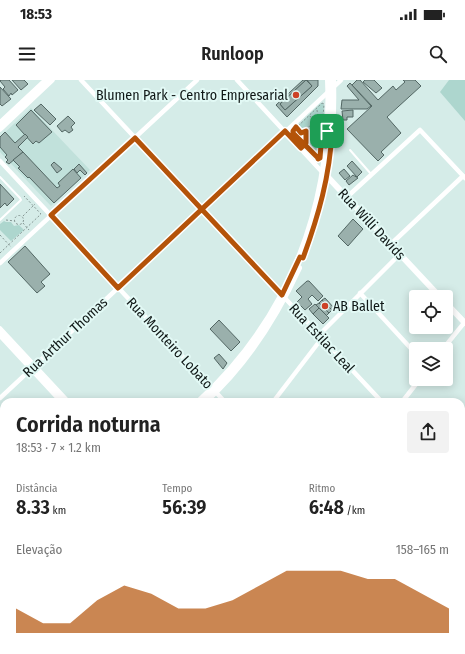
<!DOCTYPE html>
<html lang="pt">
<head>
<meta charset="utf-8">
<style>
  body { margin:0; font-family:"Fira Sans Condensed",sans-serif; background:#f2f2f2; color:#222; height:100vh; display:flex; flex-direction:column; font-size:15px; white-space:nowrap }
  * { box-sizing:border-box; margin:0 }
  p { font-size:13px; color:#767676 }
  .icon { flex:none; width:22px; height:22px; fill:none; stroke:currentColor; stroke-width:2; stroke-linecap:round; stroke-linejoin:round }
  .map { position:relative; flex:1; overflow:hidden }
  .side { position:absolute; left:0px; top:318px; width:465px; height:256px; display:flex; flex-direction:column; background:#fff; border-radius:12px 12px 0 0; box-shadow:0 2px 10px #0003 }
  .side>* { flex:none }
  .controls { position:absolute; left:409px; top:210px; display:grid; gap:8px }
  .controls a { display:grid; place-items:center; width:44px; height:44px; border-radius:4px; background:#fff; box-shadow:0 2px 10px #0003; font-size:20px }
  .pin { position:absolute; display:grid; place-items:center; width:34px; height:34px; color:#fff; margin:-17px; border-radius:8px; box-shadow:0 2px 6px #0006 }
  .round { display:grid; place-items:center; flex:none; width:42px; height:42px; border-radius:4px; background:#f2f2f2 }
  .summary { display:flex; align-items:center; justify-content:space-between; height:68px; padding:0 16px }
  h1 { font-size:22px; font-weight:600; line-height:30px }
  .stats { display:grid; grid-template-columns:repeat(3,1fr); gap:6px; height:68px; padding:4px 16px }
  .stats div { display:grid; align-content:center }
  .stats b { font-size:20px; font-weight:600 }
  .stats small { font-size:11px; font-weight:400 }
  .stats p { font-size:11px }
  .chart { height:112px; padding:8px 16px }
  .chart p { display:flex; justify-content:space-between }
  .chart svg { width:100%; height:72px; margin-top:4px; fill:#b45309; opacity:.7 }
  .status { display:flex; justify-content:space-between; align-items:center; height:28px; padding:0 20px; background:#fff; direction:ltr }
  .status svg { height:11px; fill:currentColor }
  header { display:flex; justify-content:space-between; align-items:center; height:52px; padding:0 16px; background:#fff; font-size:18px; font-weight:600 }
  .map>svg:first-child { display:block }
  .built { fill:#c1e1db }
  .green { fill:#add6ce }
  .building { fill:#9ab0ac; stroke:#536764 }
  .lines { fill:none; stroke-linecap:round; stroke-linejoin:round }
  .path { stroke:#859693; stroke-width:1; stroke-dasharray:2 2; stroke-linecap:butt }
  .service { stroke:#fff; stroke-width:2 }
  .minor { stroke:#fff; stroke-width:4.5 }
  .tertiary { stroke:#fff; stroke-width:5.5 }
  .secondary { stroke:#fff; stroke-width:6 }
  .route-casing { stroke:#fff; stroke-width:8 }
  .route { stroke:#b45309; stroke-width:5 }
  .poi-dot { fill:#cd4227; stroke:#e2f9f5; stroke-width:1.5 }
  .labels { text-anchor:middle; stroke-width:4; stroke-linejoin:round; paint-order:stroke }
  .poi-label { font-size:14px; fill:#0f1716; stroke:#e2f9f5; text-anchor:end }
  .street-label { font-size:14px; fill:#0f1716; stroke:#e2f9f5 }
</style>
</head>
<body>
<div class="status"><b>18:53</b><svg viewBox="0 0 49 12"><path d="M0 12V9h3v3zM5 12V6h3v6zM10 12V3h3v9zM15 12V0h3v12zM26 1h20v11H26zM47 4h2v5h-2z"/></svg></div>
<header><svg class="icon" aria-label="menu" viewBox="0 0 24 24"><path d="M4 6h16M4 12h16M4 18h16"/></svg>Runloop<svg class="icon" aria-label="search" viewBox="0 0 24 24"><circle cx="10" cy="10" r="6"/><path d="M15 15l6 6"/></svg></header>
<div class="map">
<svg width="465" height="574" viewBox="0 0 465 574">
  <rect width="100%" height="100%" fill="#d5ece8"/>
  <path class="built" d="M31 28 90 90 51 126 0 72V57Z"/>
  <g class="green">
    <path d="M449 0H465V41L440 12Z"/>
    <path d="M321 23H323L324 26 321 78 318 79 293 54 292 51Z"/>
    <path d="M4 141 6 142H11L14 146 19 145 24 150 11 161 0 150V144Z"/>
  </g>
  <g class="building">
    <path d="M1 0H9L18 10 12 15 11 13 9 16 3 9 5 7 0 1Z"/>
    <path d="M12 0H24L28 4 21 10Z"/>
    <path d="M303 0H306L280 24 285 30 312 6 307 0H318V6L287 37 276 25Z"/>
    <path d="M306 0 312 6 285 30 280 24Z"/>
    <path d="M357 0H360L378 20 393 6 396 10 405 2 403 0H415L421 6 387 37 401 53 381 72 384 75 378 81 347 49 372 26 352 5Z"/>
    <path d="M365 0H374L382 8 376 13 363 2Z"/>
    <path d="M350 3 371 26 367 29H341L342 20H359L347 6Z"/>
    <path d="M0 7 11 19 2 26 0 24Z"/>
    <path d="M41 24 56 39 50 45 34 30Z"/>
    <path d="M31 30 52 52 39 63 36 61 33 64 16 45Z"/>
    <path d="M353 30V37H347V40H343L342 31Z"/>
    <path d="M68 36 75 43 71 47 73 50 69 53 65 50 62 52 57 46Z"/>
    <path d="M5 52 15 63 25 54 28 57 18 67 23 72 9 84 6 82 8 80 5 77 7 75 0 67V57Z"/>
    <path d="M23 72 57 108 60 106 58 103 73 89 81 98 54 123 29 97 28 98 18 88 20 87 13 80Z"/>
    <path d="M352 81 362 92 357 97 347 86Z"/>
    <path d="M54 82 62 89 57 93 51 85Z"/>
    <path d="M79 84 87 93 85 95 80 90 77 93 74 89Z"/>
    <path d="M344 89 350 96 345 100 339 93Z"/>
    <path d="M353 95 358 98 349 105 346 101Z"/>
    <path d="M0 104 14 119 7 126 5 123 0 128Z"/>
    <path d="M353 139 363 149 348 166 338 156Z"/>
    <path d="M25 166 50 194 41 202 45 206 37 213 8 182Z"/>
    <path d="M307 201H309L323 216 318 221 312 215 308 219 312 224 305 230 297 222 302 217 296 211Z"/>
    <path d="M325 218 334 228 332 230 322 220Z"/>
    <path d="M322 220 332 230 329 233 319 223Z"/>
    <path d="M319 223 329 233 326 236 316 225Z"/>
    <path d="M315 224 319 228 313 234 309 229Z"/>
    <path d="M319 228 329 238 323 244 313 234Z"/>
    <path d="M219 240 240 262 231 271 210 249Z"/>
    <path d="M219 274 227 283 223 289 214 278Z"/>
    <path d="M461 336 465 339V357L461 362Z"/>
    <path d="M274 570H283L285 571 287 570 289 572 286 574H270Z"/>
    <path d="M360 570H371L374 574H361L358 572Z"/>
  </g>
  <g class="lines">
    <g class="path">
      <path d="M322 23 324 24 320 78 319 79 293 53V51Z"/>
      <path d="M317 30 318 37"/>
      <path d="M310 36 314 42 313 62 315 64 320 65"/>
      <path d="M296 48 301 53 306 51"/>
      <path d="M304 65 307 59 306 50 318 37 321 36"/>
      <circle cx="19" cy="140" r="4.5"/>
      <path d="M23 136 35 124"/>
      <path d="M6 140 15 141"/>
      <path d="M23 143 29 150"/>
      <path d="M0 155 11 167"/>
      <path d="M0 173 41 134 24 116"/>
    </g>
    <g class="service">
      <path d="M350 70 371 94"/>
      <path d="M0 97 20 118 21 120 0 140"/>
      <path d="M461 372 465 367"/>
      <path d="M461 378 465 381"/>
    </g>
    <g class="minor">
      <path d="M81 0 382 322"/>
      <path d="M237 0 323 93"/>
      <path d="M0 81 225 322"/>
      <path d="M347 117 420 50 465 98"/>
      <path d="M391 164 463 96"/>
      <path d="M0 183 197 0"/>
      <path d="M360 213 416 274"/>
      <path d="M319 255 400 174"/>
      <path d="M443 269 464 243"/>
      <path d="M0 318 341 0"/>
      <path d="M273 322 322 258"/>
      <path d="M402 322 420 299"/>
      <path d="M0 339 4 343"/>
      <path d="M461 420 465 423"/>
      <path d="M0 448 4 447"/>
      <path d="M461 487 465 483"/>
      <path d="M0 516 4 514"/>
      <path d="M461 560 465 563"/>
      <path d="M146 570 149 574"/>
      <path d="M295 570 299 574"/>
      <path d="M303 570 306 574"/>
      <path d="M402 574 406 570"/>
    </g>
    <g class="tertiary">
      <path d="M0 43 46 0"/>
      <path d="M0 49 52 0"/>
      <path d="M0 249 68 322"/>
      <path d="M0 255 62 322"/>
    </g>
    <g class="secondary">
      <path d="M325 94 440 217"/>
      <path d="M307 167C327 113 335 57 333 0"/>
      <path d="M446 223 465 243"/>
      <path d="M198 322C290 238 333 124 328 0"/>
      <path d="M205 322C246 285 276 238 299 188"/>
      <path d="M0 422 4 421"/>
      <path d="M0 426H4"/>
    </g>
  </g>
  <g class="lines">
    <defs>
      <path id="route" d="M327 51 326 66 321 65 320 78 318 79V78L293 53V51L296 47 301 53 306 51V63L301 68 285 51 118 208 51 135 135 58 282 215 300 177 303 178C318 137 330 96 332 51H327"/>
    </defs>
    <use href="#route" class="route-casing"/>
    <use href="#route" class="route"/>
  </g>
  <g class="poi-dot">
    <circle cx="296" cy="15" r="4"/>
    <circle cx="325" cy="226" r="4"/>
  </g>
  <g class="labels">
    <g class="poi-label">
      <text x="288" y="20">Blumen Park - Centro Empresarial</text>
      <text x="333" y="231" text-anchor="start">AB Ballet</text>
    </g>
    <g class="street-label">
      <text transform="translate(372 144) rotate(47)" y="5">Rua Willi Davids</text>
      <text transform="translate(65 257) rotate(-43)" y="5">Rua Arthur Thomas</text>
      <text transform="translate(322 258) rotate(47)" y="5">Rua Estilac Leal</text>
      <text transform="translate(170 263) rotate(47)" y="5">Rua Monteiro Lobato</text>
    </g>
  </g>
</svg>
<div class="controls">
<a><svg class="icon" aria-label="locate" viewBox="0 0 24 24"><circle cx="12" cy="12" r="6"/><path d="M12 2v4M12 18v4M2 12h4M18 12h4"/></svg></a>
<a><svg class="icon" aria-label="layers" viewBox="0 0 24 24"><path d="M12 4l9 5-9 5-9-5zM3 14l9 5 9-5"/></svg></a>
</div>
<div class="pin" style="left:327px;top:51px;background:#1e9e55"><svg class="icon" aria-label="arrive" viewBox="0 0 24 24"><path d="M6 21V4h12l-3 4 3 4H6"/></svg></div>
<section class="side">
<div class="summary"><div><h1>Corrida noturna</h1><p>18:53 · 7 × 1.2 km</p></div><a class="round"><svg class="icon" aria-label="share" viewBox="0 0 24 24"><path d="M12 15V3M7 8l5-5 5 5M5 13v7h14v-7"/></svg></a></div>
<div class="stats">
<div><p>Distância</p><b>8.33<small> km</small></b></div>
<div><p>Tempo</p><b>56:39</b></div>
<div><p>Ritmo</p><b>6:48<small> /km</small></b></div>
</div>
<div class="chart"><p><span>Elevação</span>158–165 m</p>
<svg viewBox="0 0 160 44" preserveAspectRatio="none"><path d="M0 44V29L10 38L20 38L30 24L40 15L50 20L60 29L70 29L80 24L90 15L100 6L110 6L120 6L130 11L140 11L150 20L160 29V44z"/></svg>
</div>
</section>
</div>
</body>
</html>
